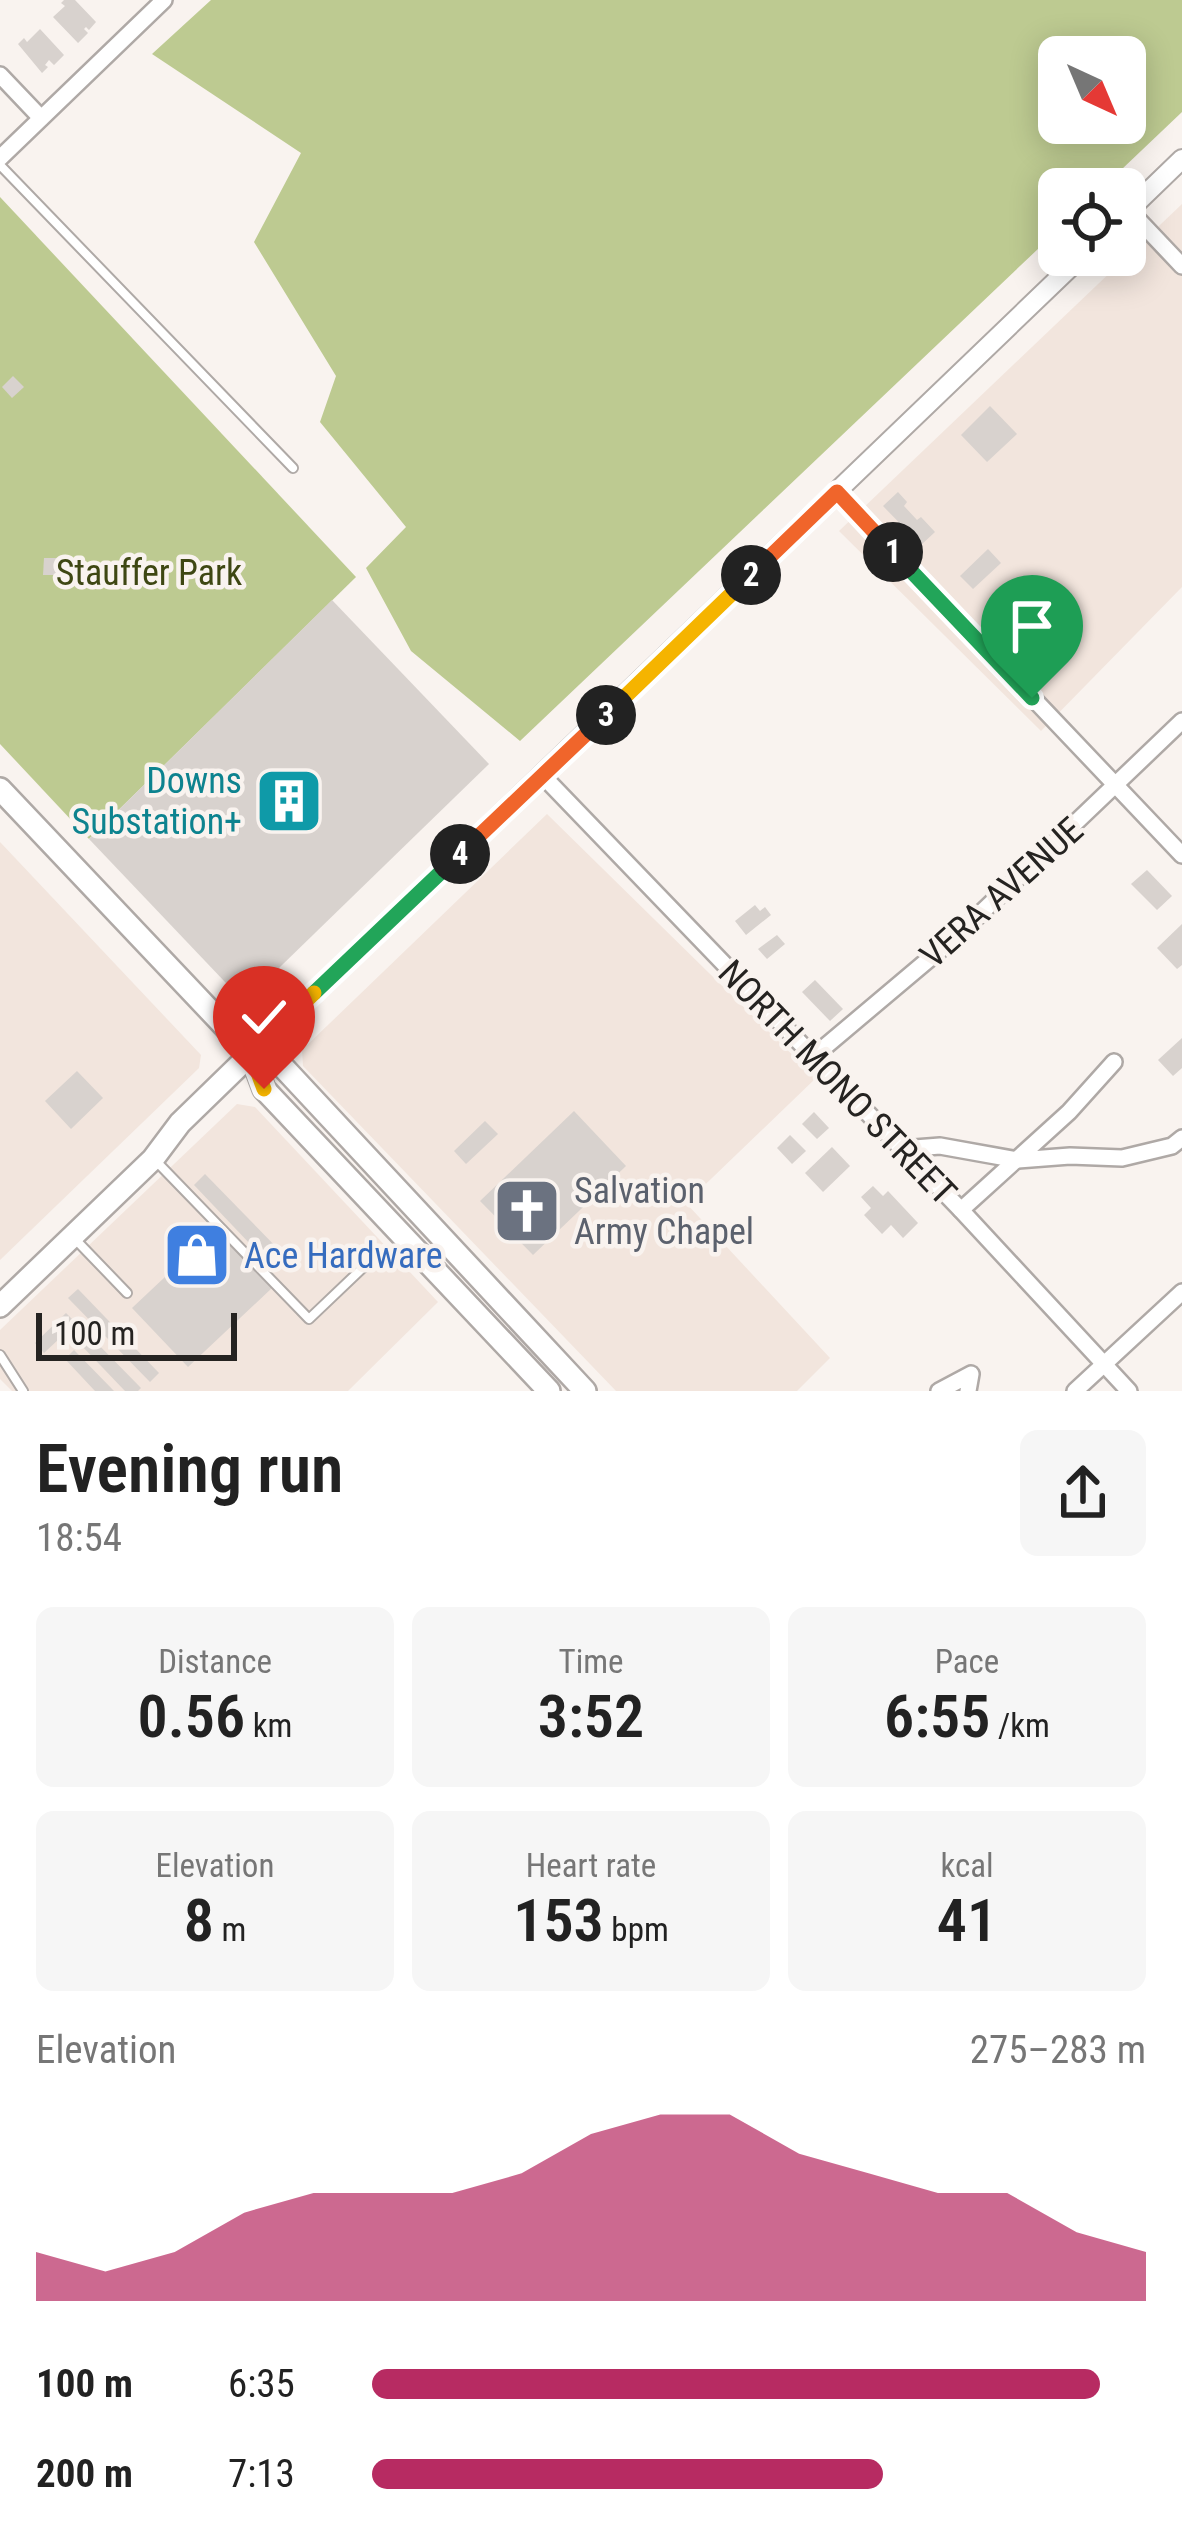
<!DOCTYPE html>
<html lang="en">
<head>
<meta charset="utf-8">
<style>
  body { margin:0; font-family:"Roboto Condensed",sans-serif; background:#f6f6f6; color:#222; height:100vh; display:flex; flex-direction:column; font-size:45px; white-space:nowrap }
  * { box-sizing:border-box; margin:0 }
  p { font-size:39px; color:#767676 }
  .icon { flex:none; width:66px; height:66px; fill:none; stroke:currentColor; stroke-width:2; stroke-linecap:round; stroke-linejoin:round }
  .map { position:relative; height:1391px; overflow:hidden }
  .drawer { display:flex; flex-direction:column; background:#fff; flex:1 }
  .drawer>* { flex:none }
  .needle { width:78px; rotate:136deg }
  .controls { position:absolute; left:1038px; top:36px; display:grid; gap:24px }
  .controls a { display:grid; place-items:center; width:108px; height:108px; border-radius:18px; background:#fff; box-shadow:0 6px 30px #0003; font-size:60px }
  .scale { position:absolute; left:36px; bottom:30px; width:201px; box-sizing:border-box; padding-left:12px; border:6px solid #252321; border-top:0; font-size:33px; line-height:42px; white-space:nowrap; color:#252321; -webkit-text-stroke:9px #f9f3ef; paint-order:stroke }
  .pin { position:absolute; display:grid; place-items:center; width:102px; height:102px; color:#fff; margin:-123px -51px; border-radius:50% 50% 50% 0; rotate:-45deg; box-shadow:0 0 12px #0007 }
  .pin .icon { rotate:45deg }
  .km { position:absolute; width:60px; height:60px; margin:-30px; border-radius:50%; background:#222; color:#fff; font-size:33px; line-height:60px; text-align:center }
  .round { display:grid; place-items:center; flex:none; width:126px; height:126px; border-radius:18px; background:#f6f6f6 }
  .overview { display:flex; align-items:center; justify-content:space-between; height:204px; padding:0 36px }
  h1 { font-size:66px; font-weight:600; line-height:90px }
  .metrics { display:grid; grid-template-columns:repeat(3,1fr); gap:18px; height:204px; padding:12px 36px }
  .metrics div { display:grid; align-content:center; border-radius:18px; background:#f6f6f6; text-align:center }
  .metrics b { font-size:60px; font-weight:600 }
  .metrics small { font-size:33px; font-weight:400 }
  .metrics p { font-size:33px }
  .chart { height:336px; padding:24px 36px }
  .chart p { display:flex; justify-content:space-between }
  .chart svg { width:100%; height:216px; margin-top:12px; fill:#b72b62; opacity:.7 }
  ul { padding:0 36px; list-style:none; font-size:39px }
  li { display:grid; grid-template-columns:192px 144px 1fr; align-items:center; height:90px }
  li i { height:30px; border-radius:15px; background:#b72b62 }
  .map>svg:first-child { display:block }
  .built { fill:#f2e5dd }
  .green { fill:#bdca91; fill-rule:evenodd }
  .building { fill:#d8d2ce }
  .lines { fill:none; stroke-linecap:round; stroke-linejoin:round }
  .service-casing { stroke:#afa9a6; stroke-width:12 }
  .minor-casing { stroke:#afa9a6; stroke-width:20 }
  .tertiary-casing { stroke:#afa9a6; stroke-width:22 }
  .secondary-casing { stroke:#afa9a6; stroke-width:26 }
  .service { stroke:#fff; stroke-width:8 }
  .minor { stroke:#fff; stroke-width:15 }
  .tertiary { stroke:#fff; stroke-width:18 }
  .secondary { stroke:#fff; stroke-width:21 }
  .split-1-casing { stroke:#fff; stroke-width:24 }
  .split-2-casing { stroke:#fff; stroke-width:24 }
  .split-3-casing { stroke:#fff; stroke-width:24 }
  .split-4-casing { stroke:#fff; stroke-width:24 }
  .split-5-casing { stroke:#fff; stroke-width:24 }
  .split-6-casing { stroke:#fff; stroke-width:24 }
  .split-1 { stroke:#22a559; stroke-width:15 }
  .split-2 { stroke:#f0652b; stroke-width:15 }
  .split-3 { stroke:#f5b400; stroke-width:15 }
  .split-4 { stroke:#f0652b; stroke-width:15 }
  .split-5 { stroke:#22a559; stroke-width:15 }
  .split-6 { stroke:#f5b400; stroke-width:15 }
  .labels { text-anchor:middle; stroke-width:9; stroke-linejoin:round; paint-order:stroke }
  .park-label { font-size:36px; fill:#3e4713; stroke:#f9f3ef }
  .culture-label { font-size:36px; fill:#0d838f; stroke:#f9f3ef; text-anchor:end }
  .street-label { font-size:36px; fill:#252321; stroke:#f9f3ef }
  .worship-label { font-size:36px; fill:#5b616d; stroke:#f9f3ef; text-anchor:start }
  .shop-label { font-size:36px; fill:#366cbe; stroke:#f9f3ef; text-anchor:start }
</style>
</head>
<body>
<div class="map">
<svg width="1182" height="1391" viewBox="0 0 1182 1391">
  <rect width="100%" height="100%" fill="#f9f3ef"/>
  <g class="built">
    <path d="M1182 204V587L1041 731 839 531Z"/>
    <path d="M547 814 816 1078 686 1203 830 1358 797 1391H616L303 1066 302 1050Z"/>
    <path d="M0 842 201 1055 199 1068 0 1260Z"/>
    <path d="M237 1104 255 1107 438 1302 348 1391H12L0 1379V1330Z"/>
  </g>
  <g class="green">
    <path d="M211 0H1182V112L1101 189H1059V229L520 741 411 651 366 568 406 527 320 422 336 376 254 242 301 153 152 54ZM1059 57H1125V123H1059Z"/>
    <path d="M0 197 356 577 89 839 0 744Z"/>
  </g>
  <g class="building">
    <path d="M64 0H75L96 22 89 30 86 27 84 29 88 33 78 43 53 17 65 6 61 3Z"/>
    <path d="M40 29 64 55 54 65 49 60 45 65 48 67 42 73 18 44 24 38 27 42Z"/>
    <path d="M13 376 24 387 12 398 2 387Z"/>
    <path d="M990 406 1017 434 987 462 961 435Z"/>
    <path d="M898 492 907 502 904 506 917 520 921 517 935 532 921 545 883 506Z"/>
    <path d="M988 549 1001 563 973 589 960 576Z"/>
    <path d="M44 558H60L59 575H43Z"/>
    <path d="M332 600 489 764 244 1002 89 839Z"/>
    <path d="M1147 870 1172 896 1157 910 1131 884Z"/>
    <path d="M755 905 760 911 765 907 771 915 746 935 735 921Z"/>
    <path d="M1182 924V965L1177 969 1157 948Z"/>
    <path d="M777 935 785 944 767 959 758 949Z"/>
    <path d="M815 980 843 1009 830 1021 802 992Z"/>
    <path d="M1182 1038V1068L1173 1076 1158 1060Z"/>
    <path d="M77 1071 103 1098 71 1129 45 1101Z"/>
    <path d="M574 1111 626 1166 533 1255 480 1201Z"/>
    <path d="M814 1112 829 1128 817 1139 802 1124Z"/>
    <path d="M485 1121 498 1134 466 1164 454 1151Z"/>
    <path d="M790 1135 806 1151 792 1164 777 1148Z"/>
    <path d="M832 1147 850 1166 823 1192 805 1173Z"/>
    <path d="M205 1174 281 1252 269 1264 194 1185Z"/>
    <path d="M873 1186 883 1196 888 1191 918 1223 903 1238 891 1225 882 1234 864 1215 871 1208 861 1197Z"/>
    <path d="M216 1229 272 1288 188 1367 132 1308Z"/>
    <path d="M78 1289 159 1373 150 1382 68 1298Z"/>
    <path d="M66 1313 76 1323 44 1353 35 1343Z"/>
    <path d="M89 1335 141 1388 138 1391H125L80 1344Z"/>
    <path d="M74 1350 114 1391H95L65 1359Z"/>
  </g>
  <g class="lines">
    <defs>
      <g id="service">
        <path d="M0 165 293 468"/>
        <path d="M154 1159 309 1319 372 1259"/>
        <path d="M74 1238 127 1293"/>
        <path d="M0 1355 23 1391"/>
      </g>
      <g id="minor">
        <path d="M0 75 41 118"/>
        <path d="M0 158 164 0"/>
        <path d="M1129 210 1182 266"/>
        <path d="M837 492 1182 855"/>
        <path d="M543 776 961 1210 1129 1391"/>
        <path d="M814 1056 960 933 1182 721"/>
        <path d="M902 1149 940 1146 1018 1160 1070 1156 1122 1158 1172 1146 1182 1138"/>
        <path d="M961 1210 1069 1112 1114 1062"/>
        <path d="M939 1391 971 1374 968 1391"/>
        <path d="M1075 1391 1182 1292"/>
      </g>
      <g id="tertiary">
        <path d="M1125 214 1182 159"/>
        <path d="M251 1054 1083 255"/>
      </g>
      <g id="secondary">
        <path d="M0 789 251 1054 264 1089 549 1391"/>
        <path d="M251 1054 283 1067 585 1391"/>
        <path d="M0 1306 153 1159 180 1123 251 1054"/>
      </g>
    </defs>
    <use href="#service" class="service-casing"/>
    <use href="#minor" class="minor-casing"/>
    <use href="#tertiary" class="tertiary-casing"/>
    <use href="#secondary" class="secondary-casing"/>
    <use href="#service" class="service"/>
    <use href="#minor" class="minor"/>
    <use href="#tertiary" class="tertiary"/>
    <use href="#secondary" class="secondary"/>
  </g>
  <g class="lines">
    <defs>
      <path id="split-1" d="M893 552 1032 698"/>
      <path id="split-2" d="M751 575 837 492 893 552"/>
      <path id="split-3" d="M606 715 751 575"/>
      <path id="split-4" d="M460 854 606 715"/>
      <path id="split-5" d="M314 993 460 854"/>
      <path id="split-6" d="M264 1089 251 1054 314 993"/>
    </defs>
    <use href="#split-1" class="split-1-casing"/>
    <use href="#split-2" class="split-2-casing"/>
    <use href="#split-3" class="split-3-casing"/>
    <use href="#split-4" class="split-4-casing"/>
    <use href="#split-5" class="split-5-casing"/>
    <use href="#split-6" class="split-6-casing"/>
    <use href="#split-1" class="split-1"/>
    <use href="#split-2" class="split-2"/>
    <use href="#split-3" class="split-3"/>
    <use href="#split-4" class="split-4"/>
    <use href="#split-5" class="split-5"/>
    <use href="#split-6" class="split-6"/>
  </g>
  <defs>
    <symbol id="building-square" viewBox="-11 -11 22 22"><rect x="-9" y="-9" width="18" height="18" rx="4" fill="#0f9aa8" stroke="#f9f3ef"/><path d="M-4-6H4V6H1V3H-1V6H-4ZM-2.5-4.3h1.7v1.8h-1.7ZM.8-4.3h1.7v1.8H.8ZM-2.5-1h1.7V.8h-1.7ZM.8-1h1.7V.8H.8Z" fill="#fff"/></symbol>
    <symbol id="church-square" viewBox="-11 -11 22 22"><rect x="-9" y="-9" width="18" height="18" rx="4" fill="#6b7280" stroke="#f9f3ef"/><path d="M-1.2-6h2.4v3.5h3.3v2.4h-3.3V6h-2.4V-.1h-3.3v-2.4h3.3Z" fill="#fff"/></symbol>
    <symbol id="shop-square" viewBox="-11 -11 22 22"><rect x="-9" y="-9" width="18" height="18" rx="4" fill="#3f7fe0" stroke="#f9f3ef"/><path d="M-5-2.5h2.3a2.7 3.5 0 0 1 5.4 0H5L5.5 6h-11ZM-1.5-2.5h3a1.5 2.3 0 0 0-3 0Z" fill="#fff"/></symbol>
  </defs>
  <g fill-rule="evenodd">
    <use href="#building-square" x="251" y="763" width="76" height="76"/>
    <use href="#church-square" x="489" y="1173" width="76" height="76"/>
    <use href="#shop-square" x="159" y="1217" width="76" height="76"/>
  </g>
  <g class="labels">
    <g class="park-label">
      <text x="149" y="585">Stauffer Park</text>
    </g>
    <g class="culture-label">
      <text x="242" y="793">Downs<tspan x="242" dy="41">Substation+</tspan></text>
    </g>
    <g class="street-label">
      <text transform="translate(1001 892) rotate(-42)" y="13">VERA AVENUE</text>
      <text transform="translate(838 1082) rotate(46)" y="13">NORTH MONO STREET</text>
    </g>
    <g class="worship-label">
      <text x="574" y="1203">Salvation<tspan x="574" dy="41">Army Chapel</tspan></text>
    </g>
    <g class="shop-label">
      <text x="244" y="1268">Ace Hardware</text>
    </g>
  </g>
</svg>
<div class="controls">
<a><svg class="needle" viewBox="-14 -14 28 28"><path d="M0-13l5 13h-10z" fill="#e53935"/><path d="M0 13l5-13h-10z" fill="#767676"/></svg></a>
<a><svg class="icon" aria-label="locate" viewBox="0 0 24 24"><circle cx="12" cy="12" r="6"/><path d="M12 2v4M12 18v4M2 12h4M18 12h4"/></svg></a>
</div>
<div class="scale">100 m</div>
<div class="pin" style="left:1032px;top:698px;background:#1e9e55"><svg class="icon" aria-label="arrive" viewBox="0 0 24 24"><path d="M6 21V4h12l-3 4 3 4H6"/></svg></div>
<div class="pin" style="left:264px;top:1089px;background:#d93025"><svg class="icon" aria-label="check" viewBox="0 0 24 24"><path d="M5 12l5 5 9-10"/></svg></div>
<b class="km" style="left:893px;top:552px">1</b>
<b class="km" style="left:751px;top:575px">2</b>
<b class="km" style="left:606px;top:715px">3</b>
<b class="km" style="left:460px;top:854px">4</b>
</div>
<section class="drawer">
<div class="overview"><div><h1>Evening run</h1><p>18:54</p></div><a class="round"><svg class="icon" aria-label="share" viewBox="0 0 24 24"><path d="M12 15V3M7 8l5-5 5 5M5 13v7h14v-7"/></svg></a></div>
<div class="metrics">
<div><p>Distance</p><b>0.56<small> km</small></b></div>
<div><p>Time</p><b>3:52</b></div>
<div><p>Pace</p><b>6:55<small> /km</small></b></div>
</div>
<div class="metrics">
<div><p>Elevation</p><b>8<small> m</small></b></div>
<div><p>Heart rate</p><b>153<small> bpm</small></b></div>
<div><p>kcal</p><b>41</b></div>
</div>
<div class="chart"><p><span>Elevation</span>275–283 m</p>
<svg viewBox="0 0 160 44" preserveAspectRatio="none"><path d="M0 44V34L10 38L20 34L30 26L40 22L50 22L60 22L70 18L80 10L90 6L100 6L110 14L120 18L130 22L140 22L150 30L160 34V44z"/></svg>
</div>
<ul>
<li><b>100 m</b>6:35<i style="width:94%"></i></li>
<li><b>200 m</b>7:13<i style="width:66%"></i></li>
</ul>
</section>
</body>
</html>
